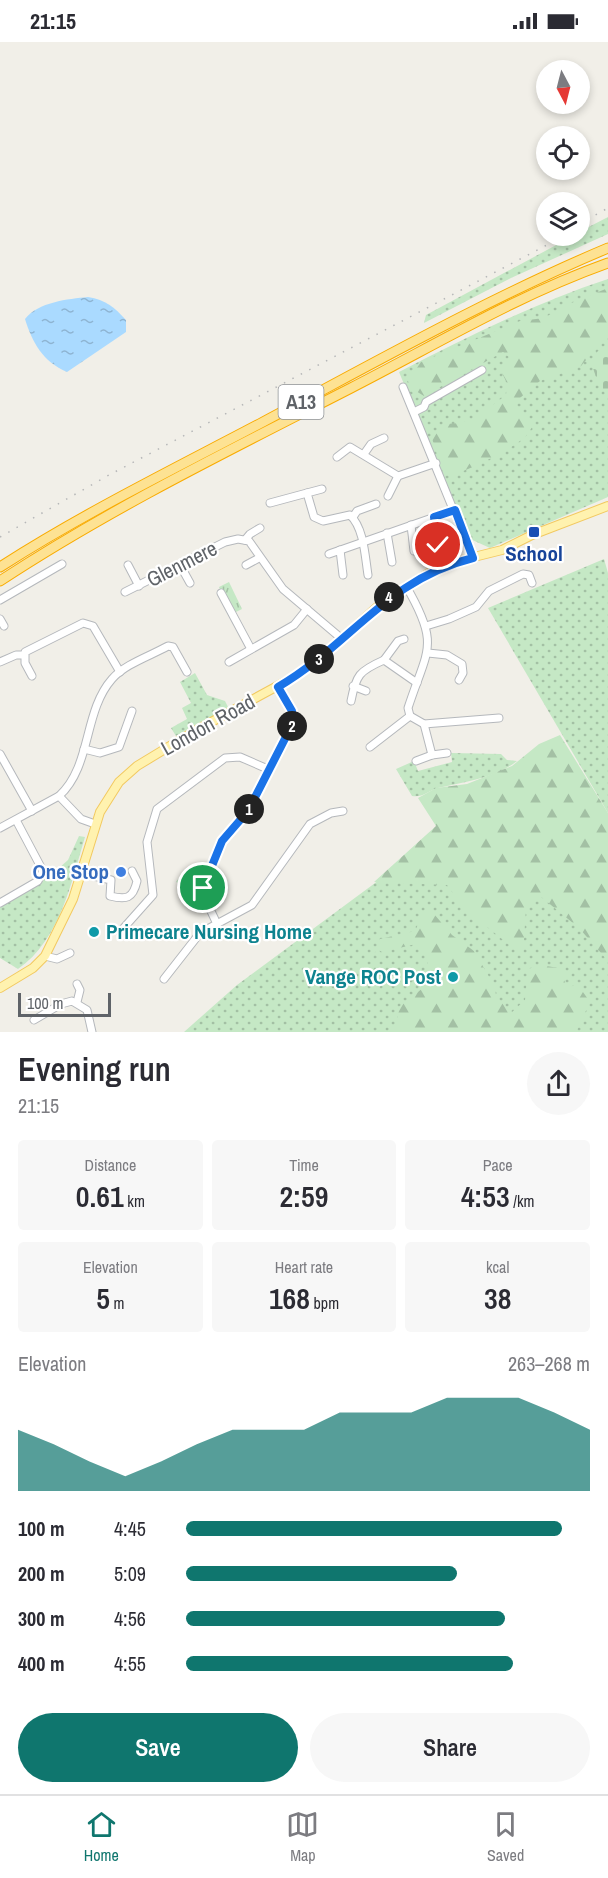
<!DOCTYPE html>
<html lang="en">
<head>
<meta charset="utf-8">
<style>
  body { margin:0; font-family:"Archivo Narrow",sans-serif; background:#f7f7f7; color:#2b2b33; height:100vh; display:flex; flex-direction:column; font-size:22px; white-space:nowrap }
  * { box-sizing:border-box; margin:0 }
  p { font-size:20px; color:#7c7c81 }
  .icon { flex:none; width:33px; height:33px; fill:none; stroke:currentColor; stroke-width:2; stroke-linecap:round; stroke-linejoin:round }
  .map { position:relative; height:990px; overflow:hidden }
  .sheet { display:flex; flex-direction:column; background:#fff; flex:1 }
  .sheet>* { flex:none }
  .needle { width:39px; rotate:173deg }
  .fabs { position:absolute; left:536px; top:18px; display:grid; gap:12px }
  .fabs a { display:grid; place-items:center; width:54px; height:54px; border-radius:50%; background:#fff; box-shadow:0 3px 9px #0003; font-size:30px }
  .scale { position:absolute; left:18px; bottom:15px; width:93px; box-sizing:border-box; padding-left:6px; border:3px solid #5f6368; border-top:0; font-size:16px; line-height:21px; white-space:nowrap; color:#5f6368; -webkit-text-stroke:4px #fff; paint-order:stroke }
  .pin { position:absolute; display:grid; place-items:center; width:51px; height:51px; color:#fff; margin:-26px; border:3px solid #fff; border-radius:50%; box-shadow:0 2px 6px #0007 }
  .km { position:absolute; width:30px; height:30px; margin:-15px; border-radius:50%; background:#222; color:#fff; font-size:16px; line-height:30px; text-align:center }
  .round { display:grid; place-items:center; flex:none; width:63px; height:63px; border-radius:32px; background:#f7f7f7 }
  .overview { display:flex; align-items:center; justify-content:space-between; height:102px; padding:0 18px }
  h1 { font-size:33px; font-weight:600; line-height:45px }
  .metrics { display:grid; grid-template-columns:repeat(3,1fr); gap:9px; height:102px; padding:6px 18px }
  .metrics div { display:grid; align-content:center; border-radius:6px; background:#f7f7f7; text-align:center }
  .metrics b { font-size:30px; font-weight:600 }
  .metrics small { font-size:16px; font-weight:400 }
  .metrics p { font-size:16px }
  .chart { height:168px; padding:12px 18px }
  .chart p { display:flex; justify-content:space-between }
  .chart svg { width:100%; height:108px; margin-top:6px; fill:#0f766e; opacity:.7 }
  .action { display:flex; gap:12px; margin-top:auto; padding:12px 18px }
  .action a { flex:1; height:69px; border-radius:36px; background:#0f766e; color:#fff; font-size:24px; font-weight:600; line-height:69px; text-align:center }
  .action a+a { background:#f7f7f7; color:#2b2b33 }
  ul { padding:0 18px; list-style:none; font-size:20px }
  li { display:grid; grid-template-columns:96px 72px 1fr; align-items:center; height:45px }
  li i { height:15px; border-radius:8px; background:#0f766e }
  .status { display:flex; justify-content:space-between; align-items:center; height:42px; padding:0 30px; background:#fff; direction:ltr }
  .status svg { height:16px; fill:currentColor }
  .tab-bar { display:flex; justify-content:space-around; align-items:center; height:84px; border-top:2px solid #e1e1e2; background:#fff; font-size:16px; color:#7c7c81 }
  .tab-bar a { display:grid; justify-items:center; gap:3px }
  .tab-bar .current { color:#0f766e }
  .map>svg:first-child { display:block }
  .grass { fill:url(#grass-dots) }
  .forest { fill:url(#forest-firs) }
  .cemetery { fill:url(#cemetery-stones) }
  .park { fill:url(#park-tufts) }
  .water { fill:url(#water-ripples) }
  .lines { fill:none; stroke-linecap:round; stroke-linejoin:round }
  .minor-casing { stroke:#b5b8bc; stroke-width:9 }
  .major-casing { stroke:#f2c960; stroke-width:10 }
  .highway-casing { stroke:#f9ab00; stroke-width:11 }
  .minor { stroke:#fff; stroke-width:7 }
  .major { stroke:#fff2af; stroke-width:8 }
  .highway { stroke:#fde293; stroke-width:9 }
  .rail { stroke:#b6b7b8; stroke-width:1.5; stroke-dasharray:1.5 8; stroke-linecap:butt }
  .route-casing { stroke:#fff; stroke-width:12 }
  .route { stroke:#1a73e8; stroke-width:8 }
  .transit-dot { fill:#1a4fb4; stroke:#fff; stroke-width:2 }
  .shop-dot { fill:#3f7fe0; stroke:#fff; stroke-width:2 }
  .culture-dot { fill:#0f9aa8; stroke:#fff; stroke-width:2 }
  .labels { text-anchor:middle; stroke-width:4.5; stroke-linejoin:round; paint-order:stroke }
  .shield { fill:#fff; stroke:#8f9295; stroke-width:1.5 }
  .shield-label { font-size:20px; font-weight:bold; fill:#5f6368 }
  .transit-label { font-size:21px; font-weight:bold; fill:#164399; stroke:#fff }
  .street-label { font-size:21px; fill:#5f6368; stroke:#fff }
  .shop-label { font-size:21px; font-weight:bold; fill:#366cbe; stroke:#fff; text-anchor:end }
  .culture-label { font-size:21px; font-weight:bold; fill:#0d838f; stroke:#fff; text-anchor:start }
</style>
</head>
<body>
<div class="status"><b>21:15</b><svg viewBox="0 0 49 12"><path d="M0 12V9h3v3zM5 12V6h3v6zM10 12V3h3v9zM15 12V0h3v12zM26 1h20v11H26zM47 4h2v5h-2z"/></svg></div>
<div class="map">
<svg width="608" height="990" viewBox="0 0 608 990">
  <defs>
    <pattern id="grass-dots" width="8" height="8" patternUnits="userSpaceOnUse" patternTransform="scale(1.5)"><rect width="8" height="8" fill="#c5e8c5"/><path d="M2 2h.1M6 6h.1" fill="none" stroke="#a3c0a4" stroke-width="1.8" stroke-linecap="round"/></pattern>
    <pattern id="forest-firs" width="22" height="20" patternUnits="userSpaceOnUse" patternTransform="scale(1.5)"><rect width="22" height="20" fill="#c5e8c5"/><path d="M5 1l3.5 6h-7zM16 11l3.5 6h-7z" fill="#a3c0a4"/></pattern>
    <pattern id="cemetery-stones" width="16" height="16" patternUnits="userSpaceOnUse" patternTransform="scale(1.5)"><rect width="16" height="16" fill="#c5e8c5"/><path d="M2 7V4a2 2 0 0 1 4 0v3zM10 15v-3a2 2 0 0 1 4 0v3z" fill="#a3c0a4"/></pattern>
    <pattern id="park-tufts" width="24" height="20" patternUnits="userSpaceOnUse" patternTransform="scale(1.5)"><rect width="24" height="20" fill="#c5e8c5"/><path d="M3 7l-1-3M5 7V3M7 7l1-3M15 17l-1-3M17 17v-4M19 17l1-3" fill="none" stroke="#a3c0a4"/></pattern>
    <pattern id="water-ripples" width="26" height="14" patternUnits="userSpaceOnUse" patternTransform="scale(1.5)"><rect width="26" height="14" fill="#aadaff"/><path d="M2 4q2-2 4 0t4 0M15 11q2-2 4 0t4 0" fill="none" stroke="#8eb4d2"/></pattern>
  </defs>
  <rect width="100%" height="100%" fill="#f1efe8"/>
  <g class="grass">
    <path d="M608 175V192L511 236 424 281 426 273 573 194H579V190Z"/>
    <path d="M608 237V455L490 506 468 496 399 330C467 295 535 261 608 237Z"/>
    <path d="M604 517 608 531V771L488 566Z"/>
    <path d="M195 631 207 653 225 659 229 667 176 694 171 686 187 677 182 666 191 661 180 640Z"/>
    <path d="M559 705 608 786V990H184L237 943Z"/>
    <path d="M451 711 501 712 507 718 517 719C494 737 465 739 438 746 428 749 422 756 412 754L396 727 414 719 418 729 452 720Z"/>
    <path d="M79 794 85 795C71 841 60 898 18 927L0 916V863L50 834 68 818Z"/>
  </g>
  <g class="forest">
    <path d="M608 246V292L581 324 540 339 514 361 534 382C532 385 529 390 526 394 517 404 458 436 445 433L431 394 446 382 460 381 477 375 506 353 507 341 500 327 509 315 503 310 424 354 411 346 407 340 421 320 520 279 544 276 564 264Z"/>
    <path d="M560 693 608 771V919L579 886 540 854 526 865 523 914 465 867 447 843 374 840 436 784 418 756 436 746 467 742 512 724 539 702Z"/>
    <path d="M424 869 434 872 452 893 474 909 495 945 496 954 511 971 525 958 528 927 540 923 565 927 564 938 567 945 578 943 590 960 576 990H396L399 965 428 942V912L416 902 382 910 377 907 374 913 380 897 415 889Z"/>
  </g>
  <path class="cemetery" d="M608 301V356L596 335 591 320 597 310Z"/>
  <g class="park">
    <path d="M229 540 242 567 234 571 219 545Z"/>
    <path d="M182 832 192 835 205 833 199 850 176 840Z"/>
  </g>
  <path class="water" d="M88 255C106 258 114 265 126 278V290L67 330C43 320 32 300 25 277 38 260 68 257 88 255Z"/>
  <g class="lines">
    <defs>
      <g id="minor">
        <path d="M403 345 473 516"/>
        <path d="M414 370 424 365 426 360 482 328"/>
        <path d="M364 412 371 402 384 396"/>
        <path d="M337 415 350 405 398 434 436 421"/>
        <path d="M322 447 307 451 314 475 323 479 350 473C364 486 365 514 368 533"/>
        <path d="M388 454 398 434"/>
        <path d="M270 461 307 451"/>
        <path d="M353 475 357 469 376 462"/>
        <path d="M433 475 438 503"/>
        <path d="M411 483 414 509"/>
        <path d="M387 491 392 520"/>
        <path d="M245 498 250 492 260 486"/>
        <path d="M340 508 343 533"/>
        <path d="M329 512 455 468"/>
        <path d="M128 523 139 544"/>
        <path d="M180 523 190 541"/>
        <path d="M246 523 259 516"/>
        <path d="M125 550 225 500 238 497 249 499 283 547 342 597"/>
        <path d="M221 551 251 607"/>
        <path d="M0 558 62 522"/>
        <path d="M0 577 4 584"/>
        <path d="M426 584 449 577 476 565 489 549 523 532 529 533 532 541"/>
        <path d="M428 611 447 613 462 622 463 631 459 638"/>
        <path d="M384 618 398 599 404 597"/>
        <path d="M0 620 16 613H24"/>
        <path d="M229 620 294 583 307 567"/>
        <path d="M32 634 25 621V610L83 581 93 584 120 630"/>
        <path d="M353 644 366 649"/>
        <path d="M351 659C356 633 359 629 384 618L417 641"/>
        <path d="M410 674 424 682 499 676"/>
        <path d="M424 682 432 713"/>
        <path d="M370 705 410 674 408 666C427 607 441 604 406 544"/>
        <path d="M84 707 100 711 119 705 132 669"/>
        <path d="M0 712 32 769"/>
        <path d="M416 719 432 713 447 711"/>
        <path d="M59 754C92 724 83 670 112 637 125 622 150 614 168 604L173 605 187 630"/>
        <path d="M0 786 59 754 81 777 95 782"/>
        <path d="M81 831 111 838 110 854C126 858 133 857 137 839L132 829"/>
        <path d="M0 861 38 839 43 829 16 778"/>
        <path d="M217 882 203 852V846L222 799 248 769 293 683 292 669 278 645"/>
        <path d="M120 890 153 853 147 800 157 767 225 716 240 715 270 728"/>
        <path d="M45 914 57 917 70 911"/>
        <path d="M164 937 200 891 252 863 310 782 331 771 343 769"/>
        <path d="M77 960 80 948 77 942"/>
        <path d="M34 978 61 962 72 959 87 968 92 990"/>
      </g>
      <path id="major" d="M0 946 33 926 45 914 73 857 100 770 119 740 137 724 193 690 294 635 319 617 385 558 432 529 454 520 502 508 532 493 608 464"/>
      <g id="highway">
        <path d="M0 525C84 471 174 427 263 380 376 320 489 256 608 206"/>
        <path d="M0 539C111 466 232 407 351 346 435 303 518 253 608 221"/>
      </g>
    </defs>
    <use href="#minor" class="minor-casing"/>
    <use href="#major" class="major-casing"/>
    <use href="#highway" class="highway-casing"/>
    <use href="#minor" class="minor"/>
    <use href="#major" class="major"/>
    <use href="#highway" class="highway"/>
    <g class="rail">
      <path d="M579 182 608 166"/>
      <path d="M0 495 109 433 564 194"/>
    </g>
  </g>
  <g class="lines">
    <defs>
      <path id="route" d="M203 846 222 799 248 769 292 683V669L278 645C350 603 387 537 473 516L455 468 434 475 438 503"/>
    </defs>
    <use href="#route" class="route-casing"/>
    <use href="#route" class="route"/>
  </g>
  <rect class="transit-dot" x="528" y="484" width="12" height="12" rx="3"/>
  <circle class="shop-dot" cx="121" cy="830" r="6"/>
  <g class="culture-dot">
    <circle cx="94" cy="890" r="6"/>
    <circle cx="453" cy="935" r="6"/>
  </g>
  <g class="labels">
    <rect class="shield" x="278.5" y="343" width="45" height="34" rx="4.5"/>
    <g class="shield-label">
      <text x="301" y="367">A13</text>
    </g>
    <g class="transit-label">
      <text x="534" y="519">School</text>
    </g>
    <g class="street-label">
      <text transform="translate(182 522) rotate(-27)" y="7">Glenmere</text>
      <text transform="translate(208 683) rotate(-29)" y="7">London Road</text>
    </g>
    <g class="shop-label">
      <text x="109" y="837">One Stop</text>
    </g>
    <g class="culture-label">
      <text x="106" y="897">Primecare Nursing Home</text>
      <text x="441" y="942" text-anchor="end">Vange ROC Post</text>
    </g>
  </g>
</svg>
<div class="fabs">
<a><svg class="needle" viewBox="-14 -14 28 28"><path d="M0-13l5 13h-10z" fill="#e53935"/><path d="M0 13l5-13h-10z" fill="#7c7c81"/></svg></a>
<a><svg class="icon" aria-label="locate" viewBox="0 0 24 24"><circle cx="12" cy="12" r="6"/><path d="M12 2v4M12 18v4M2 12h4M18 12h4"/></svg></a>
<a><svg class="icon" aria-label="layers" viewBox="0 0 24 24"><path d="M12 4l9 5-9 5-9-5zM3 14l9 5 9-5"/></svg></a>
</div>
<div class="scale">100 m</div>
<div class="pin" style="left:203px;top:846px;background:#1e9e55"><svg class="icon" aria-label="arrive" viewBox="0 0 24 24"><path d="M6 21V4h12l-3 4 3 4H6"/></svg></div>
<div class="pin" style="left:438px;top:503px;background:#d93025"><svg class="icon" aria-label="check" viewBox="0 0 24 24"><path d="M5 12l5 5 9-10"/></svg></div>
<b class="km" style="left:249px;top:767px">1</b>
<b class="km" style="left:292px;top:684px">2</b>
<b class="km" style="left:319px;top:617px">3</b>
<b class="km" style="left:389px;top:555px">4</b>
</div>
<section class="sheet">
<div class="overview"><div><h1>Evening run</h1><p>21:15</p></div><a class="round"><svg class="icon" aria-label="share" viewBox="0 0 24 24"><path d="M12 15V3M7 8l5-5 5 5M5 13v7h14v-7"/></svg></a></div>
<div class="metrics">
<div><p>Distance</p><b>0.61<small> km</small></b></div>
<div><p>Time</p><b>2:59</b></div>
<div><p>Pace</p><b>4:53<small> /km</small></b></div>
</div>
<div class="metrics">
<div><p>Elevation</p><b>5<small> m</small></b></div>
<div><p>Heart rate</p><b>168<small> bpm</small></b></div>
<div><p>kcal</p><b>38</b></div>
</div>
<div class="chart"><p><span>Elevation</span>263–268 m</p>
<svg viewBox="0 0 160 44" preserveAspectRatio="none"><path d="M0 44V19L10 25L20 32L30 38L40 32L50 25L60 19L70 19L80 19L90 12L100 12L110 12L120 6L130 6L140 6L150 12L160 19V44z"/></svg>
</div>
<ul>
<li><b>100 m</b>4:45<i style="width:93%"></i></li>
<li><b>200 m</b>5:09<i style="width:67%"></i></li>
<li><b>300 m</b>4:56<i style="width:79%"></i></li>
<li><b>400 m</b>4:55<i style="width:81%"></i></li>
</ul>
<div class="action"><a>Save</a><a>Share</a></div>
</section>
<nav class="tab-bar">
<a class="current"><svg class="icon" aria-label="home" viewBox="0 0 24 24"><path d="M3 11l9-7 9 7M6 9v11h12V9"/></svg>Home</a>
<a><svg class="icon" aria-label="map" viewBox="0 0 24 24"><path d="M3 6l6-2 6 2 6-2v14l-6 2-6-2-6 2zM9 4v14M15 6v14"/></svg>Map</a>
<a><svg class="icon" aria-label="saved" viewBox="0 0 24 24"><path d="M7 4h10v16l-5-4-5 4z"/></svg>Saved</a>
</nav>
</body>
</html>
